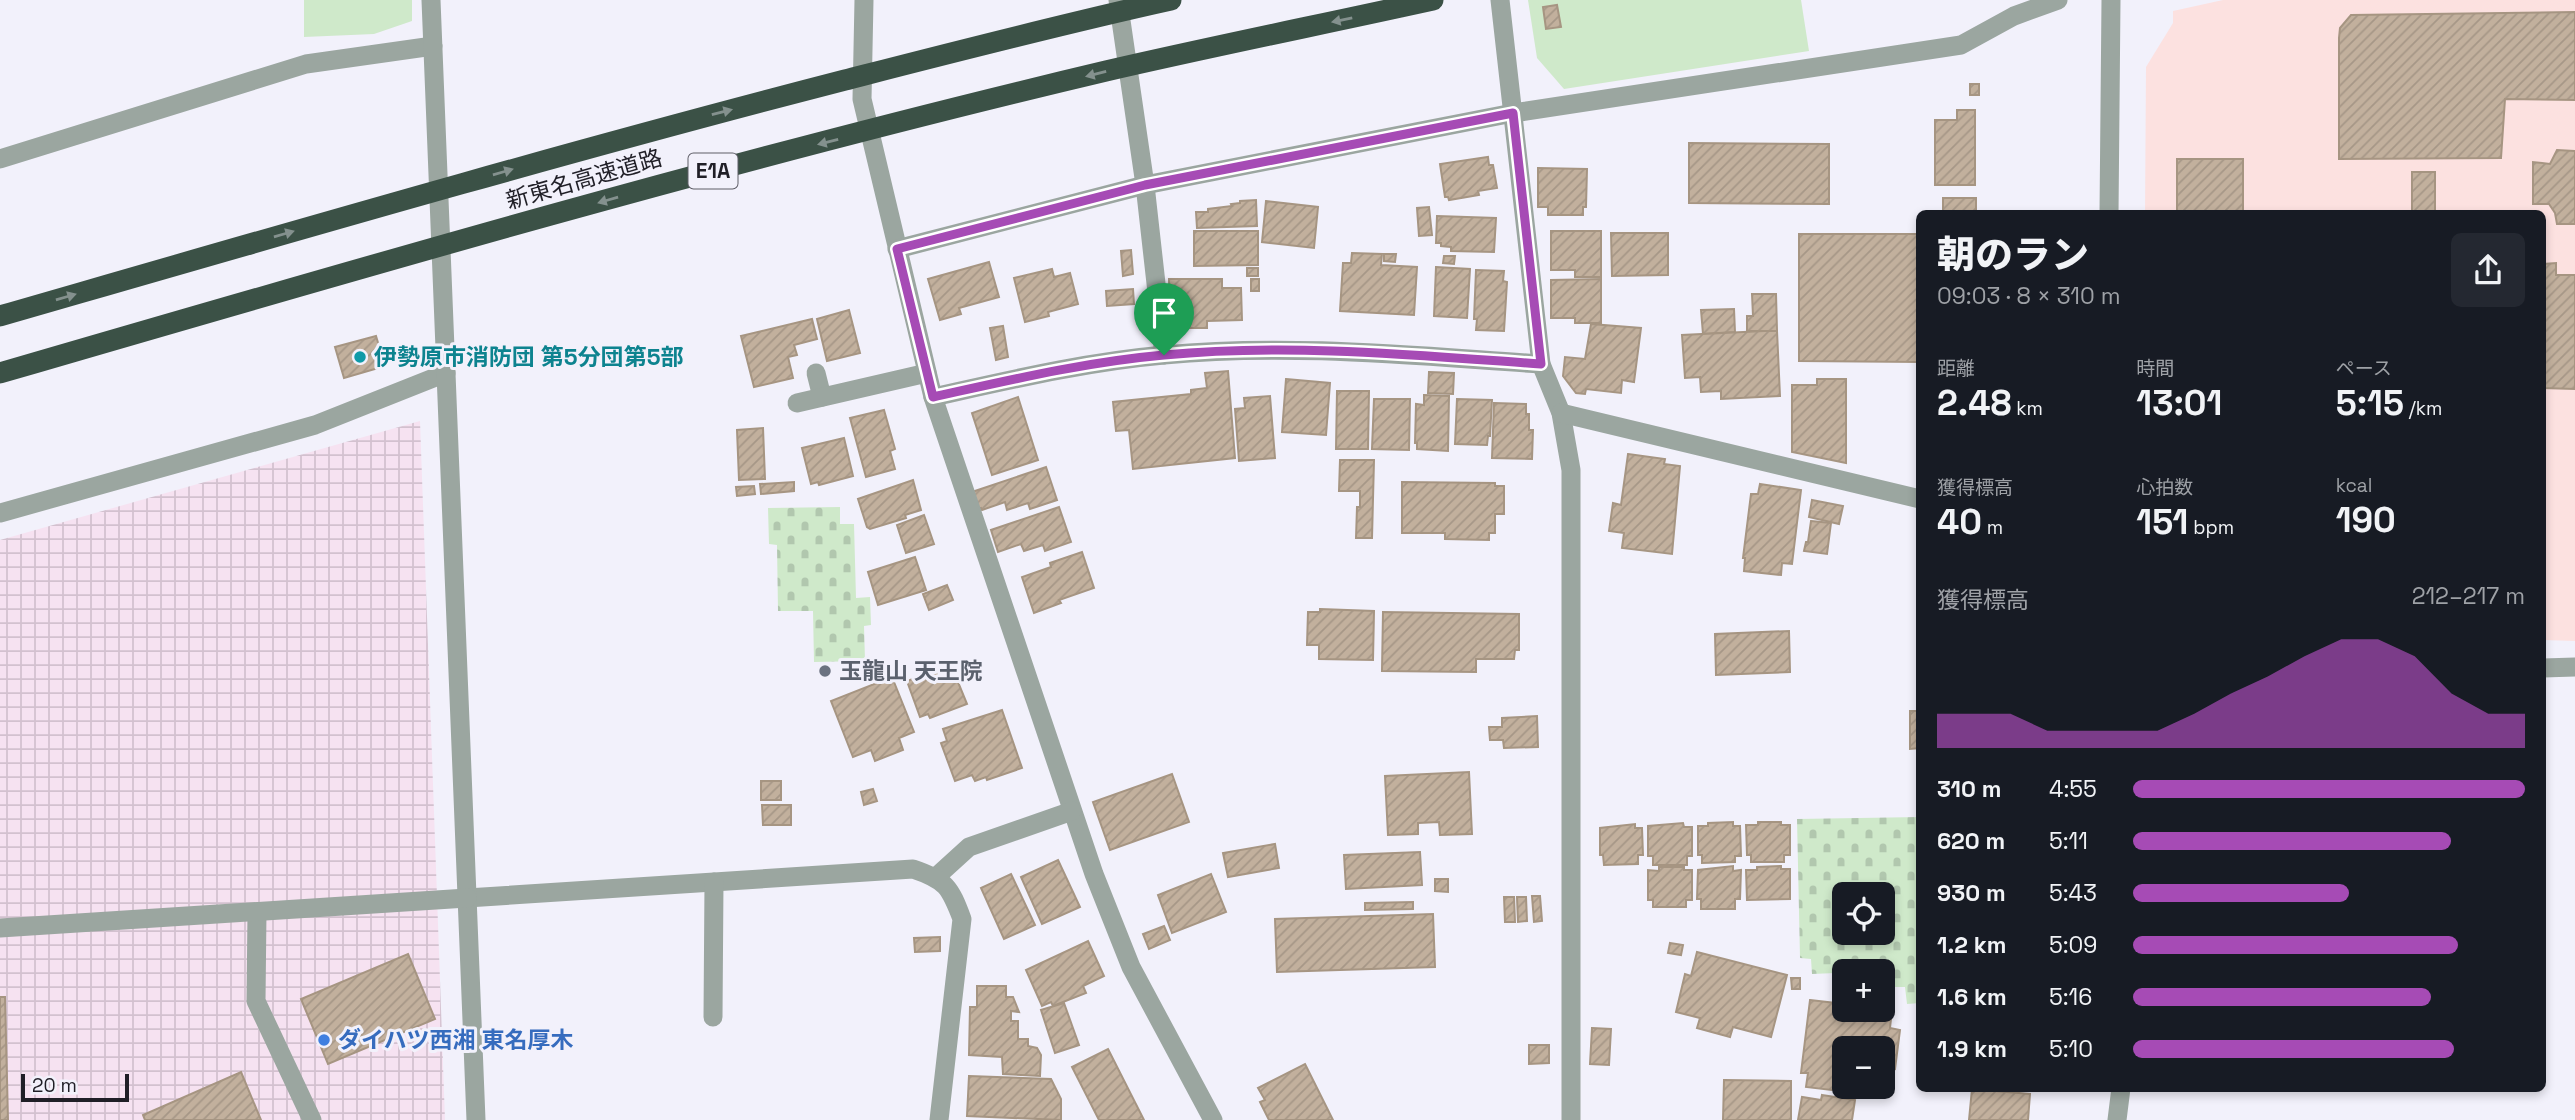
<!DOCTYPE html>
<html lang="ja">
<head>
<meta charset="utf-8">
<style>
  body { margin:0; font-family:"Space Grotesk","Noto Sans JP",sans-serif; background:#242831; color:#f1f3f6; height:100vh; display:flex; flex-direction:column; font-size:26px; white-space:nowrap }
  * { box-sizing:border-box; margin:0 }
  p { font-size:23px; color:#9ea1a6 }
  .icon { flex:none; width:38px; height:38px; fill:none; stroke:currentColor; stroke-width:2; stroke-linecap:round; stroke-linejoin:round }
  .map { position:relative; flex:1; overflow:hidden }
  .panel { position:absolute; left:1916px; top:210px; width:630px; height:882px; display:flex; flex-direction:column; background:#171b24; border-radius:10px; box-shadow:0 4px 10px #0003 }
  .panel>* { flex:none }
  .tools { position:absolute; left:1832px; top:882px; display:grid; gap:14px }
  .tools a { display:grid; place-items:center; width:63px; height:63px; border-radius:10px; background:#171b24; box-shadow:0 4px 10px #0003; font-size:35px }
  .scale { position:absolute; left:21px; bottom:18px; width:108px; box-sizing:border-box; padding-left:7px; border:4px solid #201f27; border-top:0; font-size:19px; line-height:24px; white-space:nowrap; color:#201f27; -webkit-text-stroke:5px #f2f1fb; paint-order:stroke }
  .pin { position:absolute; display:grid; place-items:center; width:60px; height:60px; color:#fff; margin:-72px -30px; border-radius:50% 50% 50% 0; rotate:-45deg; box-shadow:0 0 7px #0007 }
  .pin .icon { rotate:45deg }
  .round { display:grid; place-items:center; flex:none; width:74px; height:74px; border-radius:10px; background:#242831 }
  .head { display:flex; align-items:center; justify-content:space-between; height:119px; padding:0 21px }
  h1 { font-size:38px; font-weight:800; line-height:52px }
  .stats { display:grid; grid-template-columns:repeat(3,1fr); gap:10px; height:119px; padding:7px 21px }
  .stats div { display:grid; align-content:center }
  .stats b { font-size:35px; font-weight:800 }
  .stats small { font-size:19px; font-weight:400 }
  .stats p { font-size:19px }
  .chart { height:196px; padding:14px 21px }
  .chart p { display:flex; justify-content:space-between }
  .chart svg { width:100%; height:126px; margin-top:7px; fill:#a64bb5; opacity:.7 }
  ul { padding:0 21px; list-style:none; font-size:23px }
  li { display:grid; grid-template-columns:112px 84px 1fr; align-items:center; height:52px }
  li i { height:18px; border-radius:9px; background:#a64bb5 }
  .map>svg:first-child { display:block }
  .industrial { fill:url(#industrial-grid) }
  .education { fill:#fce1e0 }
  .cemetery { fill:url(#cemetery-stones); fill-rule:evenodd }
  .park { fill:#cfe9ca }
  .building { fill:url(#building-hatch); stroke:#a69582; stroke-width:2 }
  .lines { fill:none; stroke-linecap:round; stroke-linejoin:round }
  .minor { stroke:#9ba6a0; stroke-width:19 }
  .tertiary { stroke:#9ba6a0; stroke-width:19 }
  .motorway-bridge { stroke:#3b5146; stroke-width:21 }
  .oneway { fill:#84918e }
  .route-casing { stroke:#fff; stroke-width:14 }
  .route { stroke:#a64bb5; stroke-width:9 }
  .culture-dot { fill:#0f9aa8; stroke:#f2f1fb; stroke-width:2.5 }
  .worship-dot { fill:#6b7280; stroke:#f2f1fb; stroke-width:2.5 }
  .shop-dot { fill:#3f7fe0; stroke:#f2f1fb; stroke-width:2.5 }
  .labels { text-anchor:middle; stroke-width:6; stroke-linejoin:round; paint-order:stroke }
  .shield { fill:#f2f1fb; stroke:#5f5e67; stroke-width:2 }
  .shield-label { font-size:21px; font-weight:bold; fill:#201f27 }
  .street-label { font-size:23px; fill:#201f27; stroke:#f2f1fb }
  .culture-label { font-size:23px; font-weight:bold; fill:#0d838f; stroke:#f2f1fb; text-anchor:start }
  .worship-label { font-size:23px; font-weight:bold; fill:#5b616d; stroke:#f2f1fb; text-anchor:start }
  .shop-label { font-size:23px; font-weight:bold; fill:#366cbe; stroke:#f2f1fb; text-anchor:start }
</style>
</head>
<body>
<div class="map">
<svg width="2575" height="1120" viewBox="0 0 2575 1120">
  <defs>
    <pattern id="industrial-grid" width="8" height="8" patternUnits="userSpaceOnUse" patternTransform="scale(1.75)"><rect width="8" height="8" fill="#f6e2f1"/><path d="M0 4h8M4 0v8" fill="none" stroke="#d3c1cf"/></pattern>
    <pattern id="cemetery-stones" width="16" height="16" patternUnits="userSpaceOnUse" patternTransform="scale(1.75)"><rect width="16" height="16" fill="#cfe9ca"/><path d="M2 7V4a2 2 0 0 1 4 0v3zM10 15v-3a2 2 0 0 1 4 0v3z" fill="#b1c7ae"/></pattern>
    <pattern id="building-hatch" width="6" height="6" patternUnits="userSpaceOnUse" patternTransform="scale(1.75)"><rect width="6" height="6" fill="#c2b09d"/><path d="M-1 1l2-2M0 6l6-6M5 7l2-2" fill="none" stroke="#a69787"/></pattern>
  </defs>
  <rect width="100%" height="100%" fill="#f2f1fb"/>
  <path class="industrial" d="M420 421 445 1120H0V540Z"/>
  <path class="education" d="M2223 0H2575V641L2543 640V214H2145L2146 67 2173 23V11Z"/>
  <g class="cemetery">
    <path d="M840 507V524H854L856 598 870 597 871 625 864 626 865 661 814 662 813 611H778L777 545 769 544 768 508Z"/>
    <path d="M1920 817V1003L1907 1004 1905 987H1884L1883 971 1812 974 1811 959 1800 958 1797 819ZM1844 894H1883V933H1844Z"/>
  </g>
  <g class="park">
    <path d="M304 0H412V21L374 34 304 37Z"/>
    <path d="M1528 0H1801L1809 51 1564 89 1537 58Z"/>
  </g>
  <g class="building">
    <path d="M1557 5 1561 27 1546 29 1543 7Z"/>
    <path d="M2575 12V100L2505 99 2501 158 2339 159V38L2340 28 2351 15Z"/>
    <rect x="1970" y="84" width="9" height="11"/>
    <path d="M1957 110H1975V185H1935V120H1957Z"/>
    <path d="M1689 143 1829 144V204L1689 203Z"/>
    <path d="M2557 150 2575 151V224H2557L2555 213 2549 204H2533V162L2550 164Z"/>
    <path d="M1488 157 1489 165H1493L1497 188 1478 191 1479 195 1449 200 1448 197H1445L1440 164Z"/>
    <rect x="2177" y="159" width="66" height="55"/>
    <path d="M1538 168 1587 169 1586 207H1583V215H1548V207H1538Z"/>
    <rect x="2412" y="172" width="23" height="42"/>
    <rect x="1943" y="198" width="33" height="16"/>
    <path d="M1256 200 1257 226 1197 228 1196 212H1208V209L1232 206 1231 204 1240 203V201Z"/>
    <path d="M1266 201 1318 207 1314 248 1262 242Z"/>
    <path d="M1429 207 1432 235 1419 236 1417 208Z"/>
    <path d="M1437 216 1496 218 1494 252 1451 251V247L1441 246V243H1436Z"/>
    <path d="M1194 231H1258V265L1194 266Z"/>
    <path d="M1551 231H1601V277H1575V270H1551Z"/>
    <path d="M1611 233H1668V275L1612 276Z"/>
    <path d="M1799 234H1920V362L1799 361Z"/>
    <path d="M1131 250 1133 274 1123 276 1121 251Z"/>
    <path d="M1352 253 1382 254 1381 265 1417 267 1414 315 1340 311 1343 263H1351Z"/>
    <path d="M1384 254H1396L1395 262 1384 261Z"/>
    <path d="M1444 256H1455L1454 264 1443 263Z"/>
    <path d="M989 262 999 297 959 308 961 314 940 320 928 279Z"/>
    <path d="M2556 263V275H2575V389L2543 388V264Z"/>
    <path d="M1436 267 1470 269 1467 318 1434 316Z"/>
    <rect x="1247" y="268" width="11" height="8"/>
    <path d="M1052 269 1054 277 1070 273 1078 304 1048 312 1049 316 1025 322 1014 278Z"/>
    <path d="M1476 270 1504 271 1503 281 1507 282 1504 331 1476 330 1477 319H1474Z"/>
    <path d="M1169 279H1222V288H1241L1242 320 1207 321V328H1190V322H1170Z"/>
    <rect x="1251" y="279" width="8" height="12"/>
    <path d="M1601 279V323H1575V318H1551V280Z"/>
    <path d="M1133 289 1134 304 1107 306 1106 291Z"/>
    <path d="M1752 294H1776L1777 330V331H1747V316H1753Z"/>
    <path d="M1734 309 1735 332 1703 334 1701 310Z"/>
    <path d="M849 310 860 353 827 361 817 319Z"/>
    <path d="M812 319 817 339 794 345 797 355 788 357 793 378 754 387 741 336Z"/>
    <path d="M1591 324 1641 328 1634 382 1622 380 1621 393 1586 389 1585 394 1576 393 1563 376 1565 357 1585 359Z"/>
    <path d="M1003 326 1008 357 996 360 990 328Z"/>
    <path d="M1764 331H1777L1780 396 1721 399V391L1701 392 1700 377 1685 378 1682 335Z"/>
    <path d="M376 336 385 366 344 378 335 347Z"/>
    <path d="M1228 371 1235 458 1133 469 1129 430 1116 431 1113 402 1191 394V390L1207 388 1205 373Z"/>
    <path d="M1429 372 1454 373 1453 394 1428 393Z"/>
    <path d="M1286 379 1330 383 1326 435 1282 432Z"/>
    <path d="M1817 379H1846V463L1792 452V385H1817Z"/>
    <path d="M1337 391H1369L1368 449H1336Z"/>
    <path d="M1424 395 1449 396 1448 451 1417 449V443H1415L1416 404 1424 405Z"/>
    <path d="M1270 396 1275 458 1239 461 1235 409 1245 408 1244 398Z"/>
    <path d="M1018 397 1038 460 992 475 972 413Z"/>
    <path d="M1374 399H1410L1409 450 1372 449Z"/>
    <path d="M1457 399 1492 400 1490 436H1488L1487 445 1455 444Z"/>
    <path d="M1494 403 1526 404V414H1529V430H1533L1532 459 1492 458Z"/>
    <path d="M884 410 895 449 890 451 895 469 866 477 850 418Z"/>
    <path d="M763 428 765 479 739 480 737 430Z"/>
    <path d="M844 438 853 476 819 485 818 482 811 484 802 448Z"/>
    <path d="M1628 454 1665 459 1664 464 1680 466 1672 554 1622 548 1624 533 1609 531 1613 503 1621 505Z"/>
    <path d="M1340 460H1374L1372 538H1356L1357 507H1360V491H1339Z"/>
    <path d="M1046 467 1057 500 1030 509 1028 503 1007 510 1005 502 982 510 981 508 977 509 972 492Z"/>
    <path d="M913 480 921 510 905 515 906 518 870 529 867 527 858 499Z"/>
    <path d="M794 482V491L761 494 760 484Z"/>
    <path d="M1402 482 1495 483V486H1504V514H1495V533H1489V540L1445 539V533H1402Z"/>
    <path d="M1760 484 1801 490 1792 564 1782 563 1781 575 1744 571 1745 558H1743L1751 494H1758Z"/>
    <path d="M754 486 755 494 737 496 736 487Z"/>
    <path d="M1812 500 1843 506 1839 524 1809 517Z"/>
    <path d="M1059 507 1071 542 1045 551 1043 545 1024 551 1021 544 998 552 991 530Z"/>
    <path d="M924 515 934 544 906 553 897 525Z"/>
    <path d="M1811 521 1831 523 1827 554 1804 551 1806 542H1808Z"/>
    <path d="M1082 552 1094 588 1059 600 1061 603 1034 613 1022 577 1051 567 1050 563Z"/>
    <path d="M915 557 926 590 878 605 868 572Z"/>
    <path d="M947 585 953 600 929 610 923 594Z"/>
    <path d="M1320 609 1374 611 1373 660 1319 659V645H1307L1308 612H1320Z"/>
    <path d="M1383 612 1519 614V650H1515L1514 659H1476V672L1382 671Z"/>
    <path d="M1789 631 1790 672 1716 675 1715 634Z"/>
    <path d="M951 665 967 704 930 718 928 714 920 717 907 681Z"/>
    <path d="M892 677 914 732 899 738 903 750 875 761 871 750 853 757 831 701Z"/>
    <path d="M1002 710 1022 768 987 780 986 777 975 781 972 775 955 781 941 743 947 741 943 729Z"/>
    <path d="M1910 711H1920V748L1910 749Z"/>
    <path d="M1537 716 1538 747 1504 748 1503 740H1490L1489 727H1502V718Z"/>
    <path d="M1469 772 1472 834 1440 835 1439 822 1418 823V834L1388 835 1385 776Z"/>
    <path d="M1172 774 1189 822 1110 850 1093 802Z"/>
    <rect x="761" y="781" width="20" height="19"/>
    <path d="M873 789 877 801 864 805 861 792Z"/>
    <path d="M762 805H791V825H763Z"/>
    <path d="M1733 822V826H1740L1741 856H1735V862L1702 863V855H1698V826H1708V823Z"/>
    <path d="M1758 822H1781V825H1790V855H1784V862H1751V855H1747L1746 825H1758Z"/>
    <path d="M1683 823 1684 827H1692V856H1687V865H1653V856H1648V826Z"/>
    <path d="M1635 824V828H1642L1643 855H1638V864L1604 865 1603 855H1600V828Z"/>
    <path d="M1275 844 1279 868 1228 877 1223 853Z"/>
    <path d="M1420 852 1422 885 1346 889 1344 855Z"/>
    <path d="M1058 860 1080 907 1042 924 1021 877Z"/>
    <path d="M1733 866V871L1741 870 1740 899H1735V909H1701V899H1697L1698 870Z"/>
    <path d="M1781 866V869H1790V899L1747 900 1746 870H1757V867Z"/>
    <path d="M1659 867H1684V870H1692V900H1686V907H1653V900H1648V870L1659 871Z"/>
    <path d="M1011 874 1035 925 1004 939 981 888Z"/>
    <path d="M1211 874 1226 912 1172 933 1158 895Z"/>
    <path d="M1435 879H1448V892L1435 891Z"/>
    <path d="M1532 896H1540L1542 921 1534 922Z"/>
    <path d="M1504 897H1514L1515 922H1505Z"/>
    <path d="M1517 897H1526L1527 921 1518 922Z"/>
    <path d="M1413 902V909L1365 910V903Z"/>
    <path d="M1433 914 1435 967 1277 972 1275 919Z"/>
    <path d="M1164 926 1170 940 1149 949 1143 934Z"/>
    <path d="M940 937V951L915 952 914 938Z"/>
    <path d="M1088 941 1104 976 1083 986 1086 993 1053 1006 1051 1002 1042 1006 1026 970Z"/>
    <path d="M1670 943 1683 945 1681 955 1668 953Z"/>
    <path d="M1697 952 1787 975 1771 1037 1733 1027 1730 1037 1697 1028 1700 1018 1676 1012 1685 974 1691 976Z"/>
    <path d="M408 954 435 1019 328 1064 301 999Z"/>
    <path d="M1791 978H1800V989H1792Z"/>
    <path d="M977 986H1006V997H1013L1019 1012 1011 1011V1021H1018V1039H1028V1046L1037 1048 1041 1055 1040 1076 1003 1074 1002 1057 969 1055 970 1007H977Z"/>
    <path d="M0 997H5L8 1120H0Z"/>
    <path d="M1810 1000 1844 1004V1010H1892L1890 1028 1900 1030 1895 1069 1884 1067 1883 1074V1048H1844V1087H1849L1848 1092 1806 1087 1808 1073H1801Z"/>
    <path d="M1064 1003 1079 1045 1055 1053 1041 1010Z"/>
    <path d="M1592 1028 1611 1029 1609 1065 1590 1064Z"/>
    <path d="M1529 1045H1549V1063L1529 1064Z"/>
    <path d="M1108 1049 1144 1120H1099L1072 1067Z"/>
    <path d="M1305 1064 1333 1120H1269L1260 1102 1265 1100 1258 1088Z"/>
    <path d="M241 1072 261 1120H145L143 1115Z"/>
    <path d="M969 1076 1051 1079 1061 1099V1120L967 1116Z"/>
    <path d="M1724 1080 1791 1081V1120H1723Z"/>
    <path d="M1972 1089 2030 1094 2028 1120H1969Z"/>
    <path d="M1822 1095 1855 1100 1852 1120H1798L1802 1097 1821 1100Z"/>
  </g>
  <g class="lines">
    <g class="minor">
      <path d="M864 0 862 99 933 397 1094 874 1131 967 1213 1120"/>
      <path d="M1118 0 1145 185 1164 355"/>
      <path d="M1500 0 1541 364 1561 413 1571 470V1120"/>
      <path d="M0 159 306 64 433 46"/>
      <path d="M897 249 1145 185 1513 113 1961 45 2014 16 2058 0"/>
      <path d="M816 373 822 397"/>
      <path d="M933 397C1010 380 1085 362 1164 355 1289 343 1416 356 1541 364"/>
      <path d="M797 403 927 373"/>
      <path d="M1561 413 1920 499"/>
      <path d="M0 513 315 425 446 373"/>
      <path d="M936 877 969 847 1072 811"/>
      <path d="M467 898 913 869C946 880 950 887 962 919L939 1120"/>
      <path d="M257 912 256 1001 312 1120"/>
      <path d="M713 1017 714 882"/>
    </g>
    <g class="tertiary">
      <path d="M431 0 476 1120"/>
      <path d="M2109 214 2111 0"/>
      <path d="M2543 668 2575 667"/>
      <path d="M0 928 467 898"/>
      <path d="M2117 1120 2121 1088"/>
    </g>
    <g class="motorway-bridge">
      <path d="M0 316C281 235 562 153 845 80 954 52 1062 24 1171 0"/>
      <path d="M0 373C367 266 734 159 1106 71 1214 46 1324 24 1433 0"/>
    </g>
  </g>
  <defs><path id="oneway-solid" d="M-6-.8H1V-3.2L6.5 0L1 3.2V.8H-6Z" transform="scale(1.75)"/></defs>
  <g class="oneway">
    <use href="#oneway-solid" transform="translate(1342 20) rotate(168)"/>
    <use href="#oneway-solid" transform="translate(1096 74) rotate(166)"/>
    <use href="#oneway-solid" transform="translate(722 112) rotate(-14)"/>
    <use href="#oneway-solid" transform="translate(828 142) rotate(166)"/>
    <use href="#oneway-solid" transform="translate(503 172) rotate(-16)"/>
    <use href="#oneway-solid" transform="translate(608 200) rotate(164)"/>
    <use href="#oneway-solid" transform="translate(284 234) rotate(-16)"/>
    <use href="#oneway-solid" transform="translate(66 297) rotate(-16)"/>
  </g>
  <g class="lines">
    <defs>
      <path id="route" d="M1513 113 1541 364C1416 355 1289 343 1164 355 1085 362 1010 380 933 397L897 249 1145 185Z"/>
    </defs>
    <use href="#route" class="route-casing"/>
    <use href="#route" class="route"/>
  </g>
  <circle class="culture-dot" cx="360" cy="357" r="7"/>
  <circle class="worship-dot" cx="825" cy="671" r="7"/>
  <circle class="shop-dot" cx="324" cy="1040" r="7"/>
  <g class="labels">
    <rect class="shield" x="688.5" y="153.5" width="49" height="35" rx="5"/>
    <g class="shield-label">
      <text x="713" y="178">E1A</text>
    </g>
    <g class="street-label">
      <text transform="translate(584 179) rotate(-16)" y="8">新東名高速道路</text>
    </g>
    <g class="culture-label">
      <text x="374" y="365">伊勢原市消防団 第5分団第5部</text>
    </g>
    <g class="worship-label">
      <text x="839" y="679">玉龍山 天王院</text>
    </g>
    <g class="shop-label">
      <text x="338" y="1048">ダイハツ西湘 東名厚木</text>
    </g>
  </g>
</svg>
<div class="tools">
<a><svg class="icon" aria-label="locate" viewBox="0 0 24 24"><circle cx="12" cy="12" r="6"/><path d="M12 2v4M12 18v4M2 12h4M18 12h4"/></svg></a>
<a>+</a>
<a>−</a>
</div>
<div class="scale">20 m</div>
<div class="pin" style="left:1164px;top:355px;background:#1e9e55"><svg class="icon" aria-label="arrive" viewBox="0 0 24 24"><path d="M6 21V4h12l-3 4 3 4H6"/></svg></div>
<section class="panel">
<div class="head"><div><h1>朝のラン</h1><p>09:03 · 8 × 310 m</p></div><a class="round"><svg class="icon" aria-label="share" viewBox="0 0 24 24"><path d="M12 15V3M7 8l5-5 5 5M5 13v7h14v-7"/></svg></a></div>
<div class="stats">
<div><p>距離</p><b>2.48<small> km</small></b></div>
<div><p>時間</p><b>13:01</b></div>
<div><p>ペース</p><b>5:15<small> /km</small></b></div>
</div>
<div class="stats">
<div><p>獲得標高</p><b>40<small> m</small></b></div>
<div><p>心拍数</p><b>151<small> bpm</small></b></div>
<div><p>kcal</p><b>190</b></div>
</div>
<div class="chart"><p><span>獲得標高</span>212–217 m</p>
<svg viewBox="0 0 160 44" preserveAspectRatio="none"><path d="M0 44V32L10 32L20 32L30 38L40 38L50 38L60 38L70 32L80 25L90 19L100 12L110 6L120 6L130 12L140 25L150 32L160 32V44z"/></svg>
</div>
<ul>
<li><b>310 m</b>4:55<i style="width:100%"></i></li>
<li><b>620 m</b>5:11<i style="width:81%"></i></li>
<li><b>930 m</b>5:43<i style="width:55%"></i></li>
<li><b>1.2 km</b>5:09<i style="width:83%"></i></li>
<li><b>1.6 km</b>5:16<i style="width:76%"></i></li>
<li><b>1.9 km</b>5:10<i style="width:82%"></i></li>
</ul>
</section>
</div>
</body>
</html>
